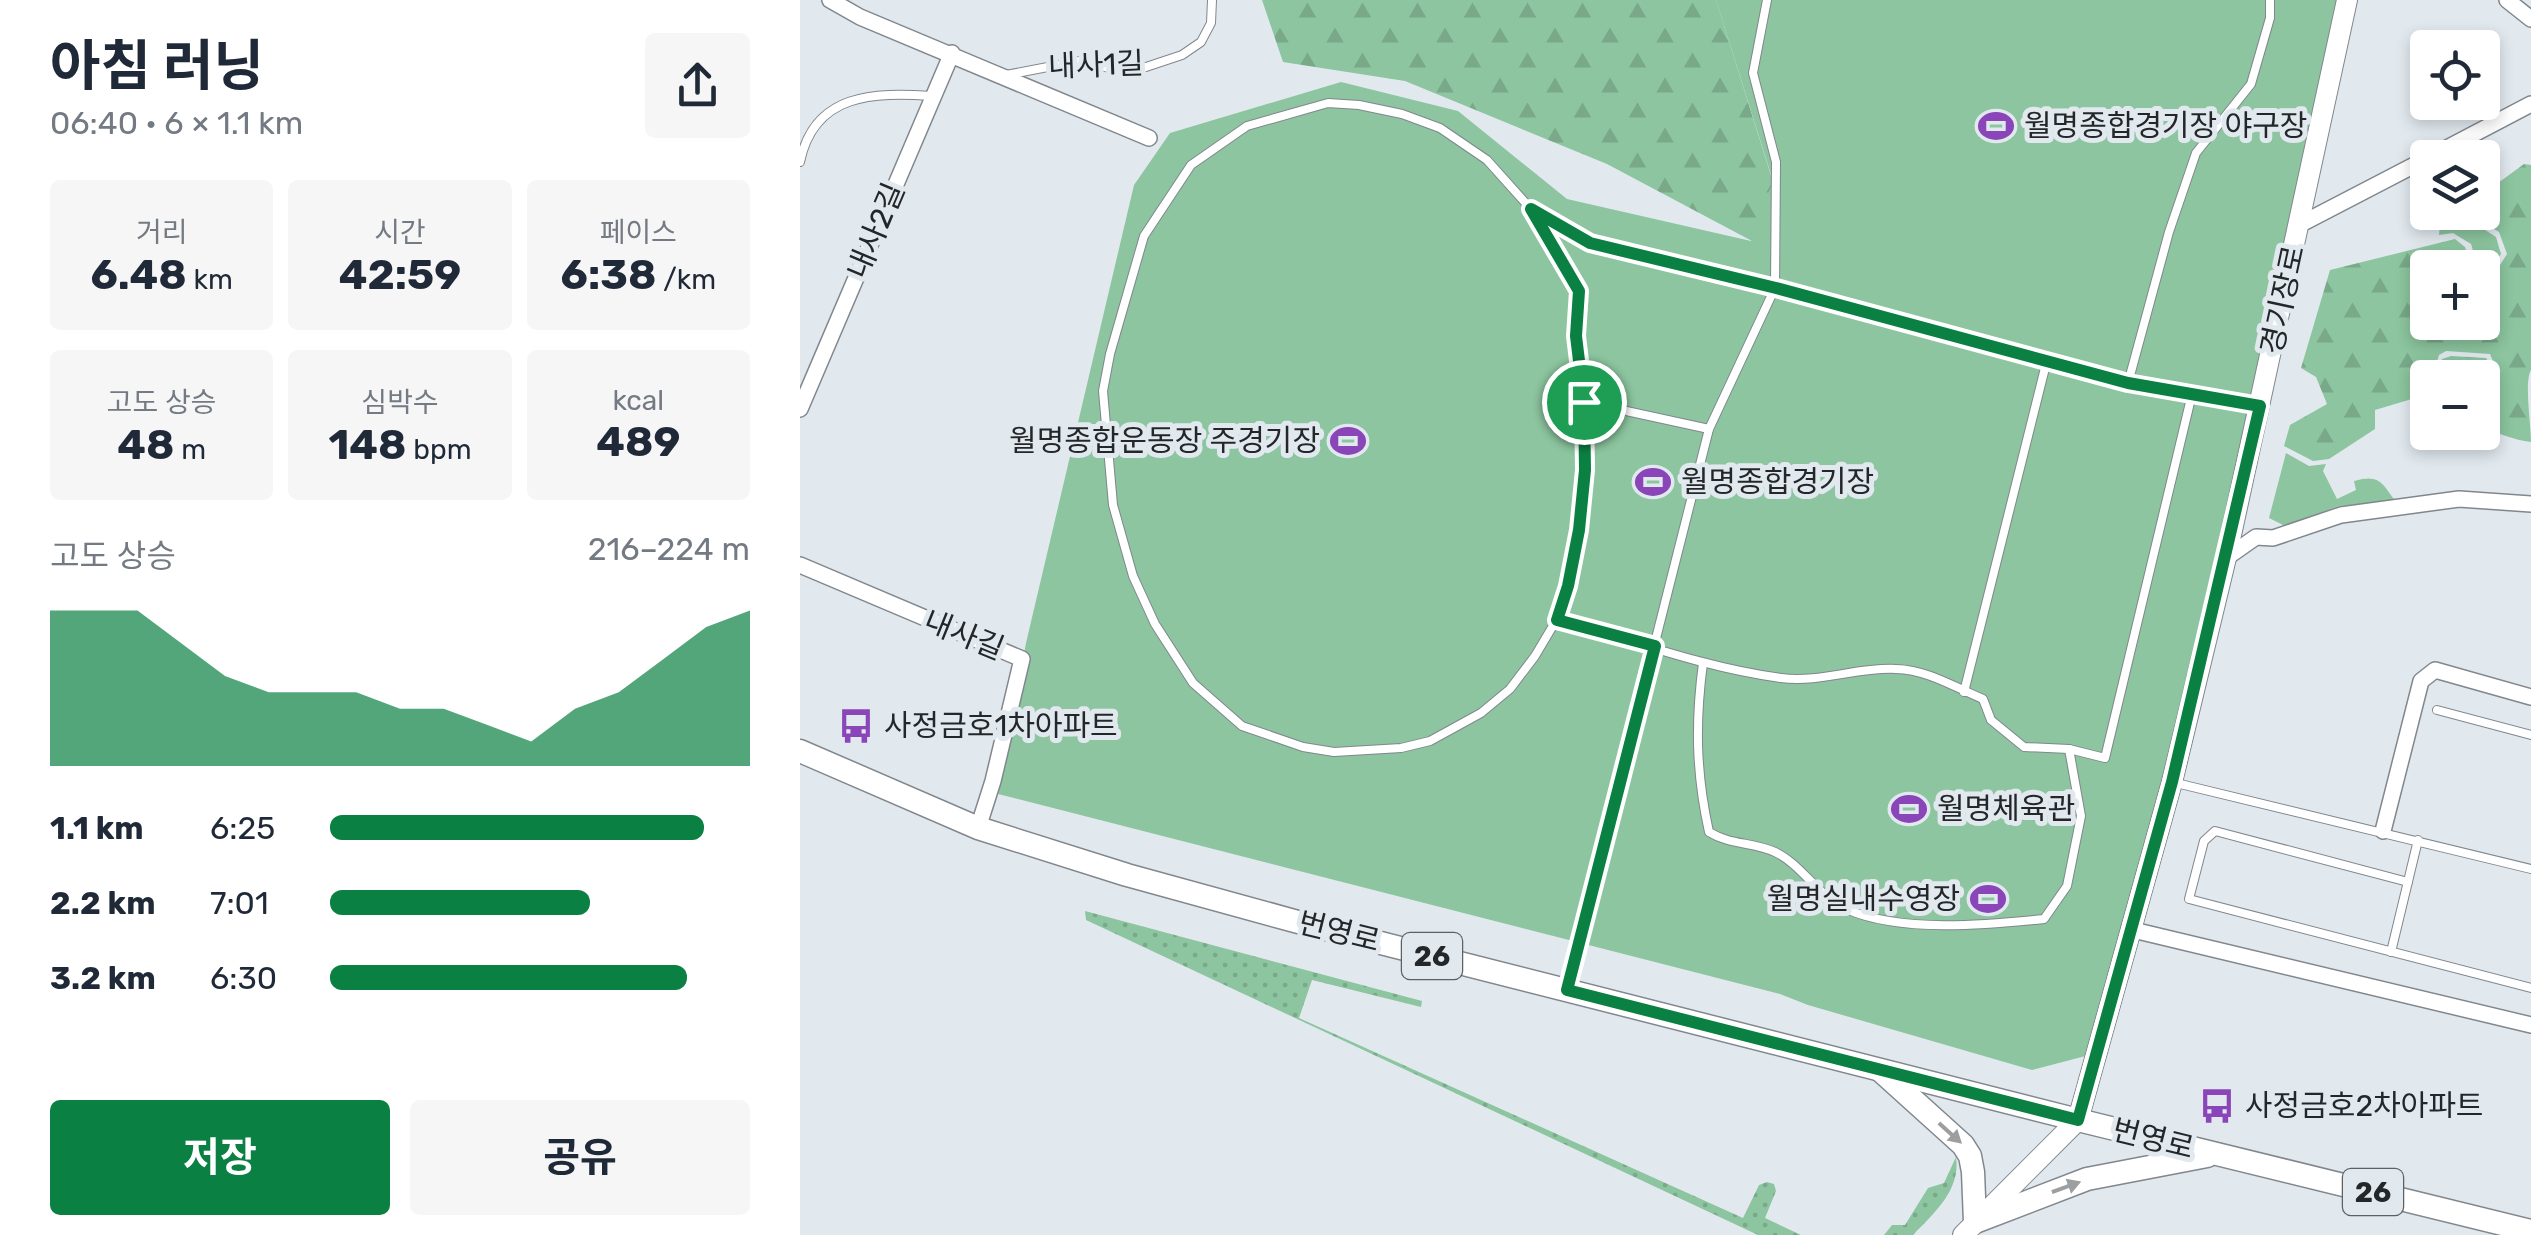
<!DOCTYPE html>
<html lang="ko">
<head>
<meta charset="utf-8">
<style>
  body { margin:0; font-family:Rubik,"Noto Sans KR",sans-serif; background:#f6f6f7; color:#1f2937; height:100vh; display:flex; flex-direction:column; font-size:38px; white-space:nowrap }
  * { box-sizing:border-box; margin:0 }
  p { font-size:32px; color:#747a83 }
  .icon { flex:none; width:55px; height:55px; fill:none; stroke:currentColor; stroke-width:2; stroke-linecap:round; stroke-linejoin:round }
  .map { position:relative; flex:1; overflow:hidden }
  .sheet { display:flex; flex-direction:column; background:#fff; width:800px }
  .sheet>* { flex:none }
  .controls { position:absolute; left:1610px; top:30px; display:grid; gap:20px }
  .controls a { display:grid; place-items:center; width:90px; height:90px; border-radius:10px; background:#fff; box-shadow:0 5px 15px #0003; font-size:50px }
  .pin { position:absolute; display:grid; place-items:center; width:85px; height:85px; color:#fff; margin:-42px; border:5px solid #fff; border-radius:50%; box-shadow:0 2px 10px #0007 }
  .round { display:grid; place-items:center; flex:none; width:105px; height:105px; border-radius:10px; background:#f6f6f7 }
  .headline { display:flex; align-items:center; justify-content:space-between; height:170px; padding:0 50px }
  h1 { font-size:55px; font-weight:700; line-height:75px }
  .stats { display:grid; grid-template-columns:repeat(3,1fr); gap:15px; height:170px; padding:10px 50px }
  .stats div { display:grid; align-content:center; border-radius:10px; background:#f6f6f7; text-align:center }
  .stats b { font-size:42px; font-weight:700 }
  .stats small { font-size:28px; font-weight:400 }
  .stats p { font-size:28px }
  .chart { height:280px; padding:20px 50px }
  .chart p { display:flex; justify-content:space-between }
  .chart svg { width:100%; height:180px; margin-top:10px; fill:#0b8043; opacity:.7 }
  .primary-button { display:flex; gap:20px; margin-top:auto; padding:20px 50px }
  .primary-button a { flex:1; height:115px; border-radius:10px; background:#0b8043; color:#fff; font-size:40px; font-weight:700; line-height:115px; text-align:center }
  .primary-button a+a { background:#f6f6f7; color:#1f2937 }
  ul { padding:0 50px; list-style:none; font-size:32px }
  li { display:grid; grid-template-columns:160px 120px 1fr; align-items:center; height:75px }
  li i { height:25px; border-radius:12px; background:#0b8043 }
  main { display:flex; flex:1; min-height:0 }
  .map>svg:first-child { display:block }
  .grass { fill:url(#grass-dots) }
  .forest { fill:url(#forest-firs) }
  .cemetery { fill:url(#cemetery-stones) }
  .green { fill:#8cc59f }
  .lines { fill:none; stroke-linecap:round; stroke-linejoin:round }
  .lane-casing { stroke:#81878d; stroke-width:10 }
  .street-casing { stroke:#81878d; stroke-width:18 }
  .secondary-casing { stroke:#81878d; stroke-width:22 }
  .primary-casing { stroke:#81878d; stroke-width:25 }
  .lane { stroke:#fff; stroke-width:8 }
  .street { stroke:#fff; stroke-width:15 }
  .secondary { stroke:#fff; stroke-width:20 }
  .primary { stroke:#fff; stroke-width:22 }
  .oneway { fill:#9c9e9f }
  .route-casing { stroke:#fff; stroke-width:20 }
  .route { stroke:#0b8043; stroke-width:12 }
  .labels { text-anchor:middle; stroke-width:10; stroke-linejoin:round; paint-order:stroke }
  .shield { fill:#e1e9ef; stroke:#5d6164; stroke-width:2.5 }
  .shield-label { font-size:28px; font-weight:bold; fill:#242729 }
  .street-label { font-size:30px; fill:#242729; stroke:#e1e9ef }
  .poi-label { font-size:30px; fill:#242729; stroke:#e1e9ef; text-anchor:start }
</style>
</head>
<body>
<main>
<section class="sheet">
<div class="headline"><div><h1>아침 러닝</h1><p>06:40 · 6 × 1.1 km</p></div><a class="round"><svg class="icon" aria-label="share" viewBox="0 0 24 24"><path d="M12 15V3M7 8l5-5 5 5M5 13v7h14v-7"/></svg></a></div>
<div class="stats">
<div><p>거리</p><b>6.48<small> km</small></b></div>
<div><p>시간</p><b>42:59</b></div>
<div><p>페이스</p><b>6:38<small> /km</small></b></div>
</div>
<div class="stats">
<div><p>고도 상승</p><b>48<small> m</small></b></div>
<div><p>심박수</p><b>148<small> bpm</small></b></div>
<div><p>kcal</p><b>489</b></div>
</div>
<div class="chart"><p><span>고도 상승</span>216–224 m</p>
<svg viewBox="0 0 160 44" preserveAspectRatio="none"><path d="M0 44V6L10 6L20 6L30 14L40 22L50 26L60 26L70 26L80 30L90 30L100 34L110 38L120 30L130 26L140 18L150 10L160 6V44z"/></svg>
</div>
<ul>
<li><b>1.1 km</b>6:25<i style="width:89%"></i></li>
<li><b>2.2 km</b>7:01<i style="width:62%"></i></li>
<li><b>3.2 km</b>6:30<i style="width:85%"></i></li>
</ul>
<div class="primary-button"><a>저장</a><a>공유</a></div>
</section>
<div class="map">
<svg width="1731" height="1235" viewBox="0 0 1731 1235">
  <defs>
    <pattern id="grass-dots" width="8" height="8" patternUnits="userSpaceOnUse" patternTransform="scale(2.5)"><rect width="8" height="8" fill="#8cc59f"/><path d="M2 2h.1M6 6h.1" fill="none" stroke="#79a989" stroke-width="1.8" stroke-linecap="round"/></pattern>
    <pattern id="forest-firs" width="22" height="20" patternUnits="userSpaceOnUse" patternTransform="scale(2.5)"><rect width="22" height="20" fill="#8cc59f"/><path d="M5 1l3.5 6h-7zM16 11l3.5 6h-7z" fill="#79a989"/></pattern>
    <pattern id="cemetery-stones" width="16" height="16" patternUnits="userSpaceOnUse" patternTransform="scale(2.5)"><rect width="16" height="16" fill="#8cc59f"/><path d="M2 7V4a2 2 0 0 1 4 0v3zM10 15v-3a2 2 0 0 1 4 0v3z" fill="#79a989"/></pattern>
  </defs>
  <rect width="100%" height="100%" fill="#e1e9ef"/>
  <g class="grass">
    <path d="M285 911 622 1001 621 1007 512 980 499 1018 943 1218 959 1185 967 1182 974 1184 976 1191 965 1218 1001 1235H958L286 920Z"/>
    <path d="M1156 1157C1161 1190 1134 1213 1113 1235H1084L1092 1225H1105L1128 1188 1144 1183Z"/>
  </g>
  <g class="forest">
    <path d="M462 0H916L973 182 952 241 807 164 605 81 483 62Z"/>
    <path d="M1724 164 1731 165V370C1724 382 1731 424 1731 442 1713 440 1700 433 1683 429V383L1694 375 1695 366 1690 354 1646 351 1639 355 1636 365 1650 377 1628 378 1627 398 1621 401 1615 398 1575 410V429L1529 459 1513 461 1484 446 1490 425 1527 404 1516 377 1501 368 1530 270 1655 239 1665 247 1672 267 1628 268V322H1682L1683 274 1693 276 1707 254 1699 232 1674 217V213L1682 212 1683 194Z"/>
  </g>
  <path class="cemetery" d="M1651 356 1686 358 1691 366C1686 382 1668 378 1654 377L1640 364 1642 359Z"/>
  <g class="green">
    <path d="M916 0H1547L1499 225 1297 1053 1232 1070 1008 1005 980 994 198 794 226 643 334 185 370 133 541 82 658 111 767 199 951 241 973 181Z"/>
    <path d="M1641 213H1671L1673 222 1696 237 1701 254 1691 269 1678 267 1671 244 1653 233 1639 235Z"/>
    <path d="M1486 453 1509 466 1526 464 1523 471 1537 499 1556 490 1554 481C1580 474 1581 482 1596 502L1539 506 1485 526 1469 518Z"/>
  </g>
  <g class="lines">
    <defs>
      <g id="lane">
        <path d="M206 75 279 61 322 71 346 67 382 55 401 42 411 23 412 0"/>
        <path d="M0 162C14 93 74 92 132 96"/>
        <path d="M731 209 779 291 776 336 785 402V469L779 530 768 586 757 619 735 656 710 689 681 713 630 741 601 748 534 752 503 747 442 726 393 683 355 624 333 576 313 505 303 391 310 354 344 236 391 165 447 126 528 103 559 105 602 114 640 128 687 160 731 209 790 243 975 288 1328 383 1455 406"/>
        <path d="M1328 383 1369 232 1396 153 1451 84 1470 18V0"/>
        <path d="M785 402 909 429"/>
        <path d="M757 619C831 640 905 668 981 678 1021 683 1057 667 1096 669 1128 670 1154 687 1183 699L1191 720 1224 747 1269 749 1305 758 1392 394"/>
        <path d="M903 663C895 723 896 773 909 832 930 845 953 842 975 852 1001 864 1019 897 1046 909 1101 933 1186 925 1244 919L1267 886 1281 816 1269 749"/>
        <path d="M1164 692 1247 360"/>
        <path d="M1637 710 1731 735"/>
        <path d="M1372 782 1731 869"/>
        <path d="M1608 882 1415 831 1404 841 1389 899 1731 988"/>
        <path d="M1591 952 1618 840"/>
        <path d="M768 986 909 429 975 288 976 162 953 73 967 0"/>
      </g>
      <g id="street">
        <path d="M30 0 60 17 349 138"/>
        <path d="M1707 0 1731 19"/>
        <path d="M1628 158 1731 104"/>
        <path d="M1499 225 1628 158"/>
        <path d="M0 409 152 53"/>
        <path d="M1426 558 1456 537 1473 538 1541 515 1659 499 1731 504"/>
        <path d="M0 565 222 659 193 781 178 828"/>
        <path d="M1583 831 1621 681 1635 670 1731 697"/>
        <path d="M1329 929 1731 1025"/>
      </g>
      <path id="secondary" d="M1163 1235 1278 1120 1372 782 1426 558 1547 0"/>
      <g id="primary">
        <path d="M0 751 178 828 327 875 498 922 1278 1120 1731 1231"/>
        <path d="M1081 1071 1163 1145 1170 1156 1173 1172 1175 1222 1287 1179 1407 1156"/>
      </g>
    </defs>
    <use href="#lane" class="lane-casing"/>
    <use href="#street" class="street-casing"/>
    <use href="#secondary" class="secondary-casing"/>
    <use href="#primary" class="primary-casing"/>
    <use href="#lane" class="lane"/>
    <use href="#street" class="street"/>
    <use href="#secondary" class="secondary"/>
    <use href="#primary" class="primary"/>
  </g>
  <defs><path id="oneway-solid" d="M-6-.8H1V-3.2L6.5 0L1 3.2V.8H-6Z" transform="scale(2.5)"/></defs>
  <g class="oneway">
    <use href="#oneway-solid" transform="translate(1150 1133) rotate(42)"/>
    <use href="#oneway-solid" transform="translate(1266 1187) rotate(-20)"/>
  </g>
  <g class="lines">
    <defs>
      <path id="route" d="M731 209 790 243 976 288 1328 383 1460 406 1372 782 1278 1120 767 990 855 646 757 620 768 586 779 530 785 470 784 402 776 336 779 291Z"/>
    </defs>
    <use href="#route" class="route-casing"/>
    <use href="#route" class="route"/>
  </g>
  <defs>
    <symbol id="stadium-bare" viewBox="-9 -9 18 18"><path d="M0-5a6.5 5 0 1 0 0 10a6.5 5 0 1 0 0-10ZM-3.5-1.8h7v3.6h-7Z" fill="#8a45b9" stroke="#e1e9ef" stroke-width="2.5" paint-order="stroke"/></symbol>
    <symbol id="bus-bare" viewBox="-9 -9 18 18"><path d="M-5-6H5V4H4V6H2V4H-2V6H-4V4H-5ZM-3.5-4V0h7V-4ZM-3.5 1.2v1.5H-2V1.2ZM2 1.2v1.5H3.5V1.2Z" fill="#8a45b9" stroke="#e1e9ef" stroke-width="2.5" paint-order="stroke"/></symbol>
  </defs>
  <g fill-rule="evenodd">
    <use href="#stadium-bare" x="1171" y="101" width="50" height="50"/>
    <use href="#stadium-bare" x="523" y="416" width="50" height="50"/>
    <use href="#stadium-bare" x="828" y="457" width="50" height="50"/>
    <use href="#bus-bare" x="31" y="701" width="50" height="50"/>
    <use href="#stadium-bare" x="1084" y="784" width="50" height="50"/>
    <use href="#stadium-bare" x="1163" y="874" width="50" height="50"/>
    <use href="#bus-bare" x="1392" y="1081" width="50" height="50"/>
  </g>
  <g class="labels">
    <g class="shield">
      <rect x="602" y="933" width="60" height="46" rx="8"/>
      <rect x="1543" y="1169" width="60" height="46" rx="8"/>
    </g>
    <g class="shield-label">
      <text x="632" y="966">26</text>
      <text x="1573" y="1202">26</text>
    </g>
    <g class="street-label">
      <text transform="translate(296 65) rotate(-2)" y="10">내사1길</text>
      <text transform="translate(76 231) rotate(-67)" y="10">내사2길</text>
      <text transform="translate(1483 300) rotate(-78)" y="10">경기장로</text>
      <text transform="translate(164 635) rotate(22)" y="10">내사길</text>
      <text transform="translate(539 932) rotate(14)" y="10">번영로</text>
      <text transform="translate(1353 1139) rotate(14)" y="10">번영로</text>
    </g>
    <g class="poi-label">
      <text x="1224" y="136">월명종합경기장 야구장</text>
      <text x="520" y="451" text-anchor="end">월명종합운동장 주경기장</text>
      <text x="881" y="492">월명종합경기장</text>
      <text x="84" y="736">사정금호1차아파트</text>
      <text x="1137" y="819">월명체육관</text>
      <text x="1160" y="909" text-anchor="end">월명실내수영장</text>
      <text x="1445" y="1116">사정금호2차아파트</text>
    </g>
  </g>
</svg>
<div class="controls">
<a><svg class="icon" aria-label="locate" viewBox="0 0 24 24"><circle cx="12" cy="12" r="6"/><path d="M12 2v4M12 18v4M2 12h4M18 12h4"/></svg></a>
<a><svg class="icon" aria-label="layers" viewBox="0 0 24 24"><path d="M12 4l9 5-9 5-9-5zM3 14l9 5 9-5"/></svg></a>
<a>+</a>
<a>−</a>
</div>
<div class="pin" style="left:784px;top:402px;background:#1e9e55"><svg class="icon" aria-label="arrive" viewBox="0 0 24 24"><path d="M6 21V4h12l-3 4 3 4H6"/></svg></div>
</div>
</main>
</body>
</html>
